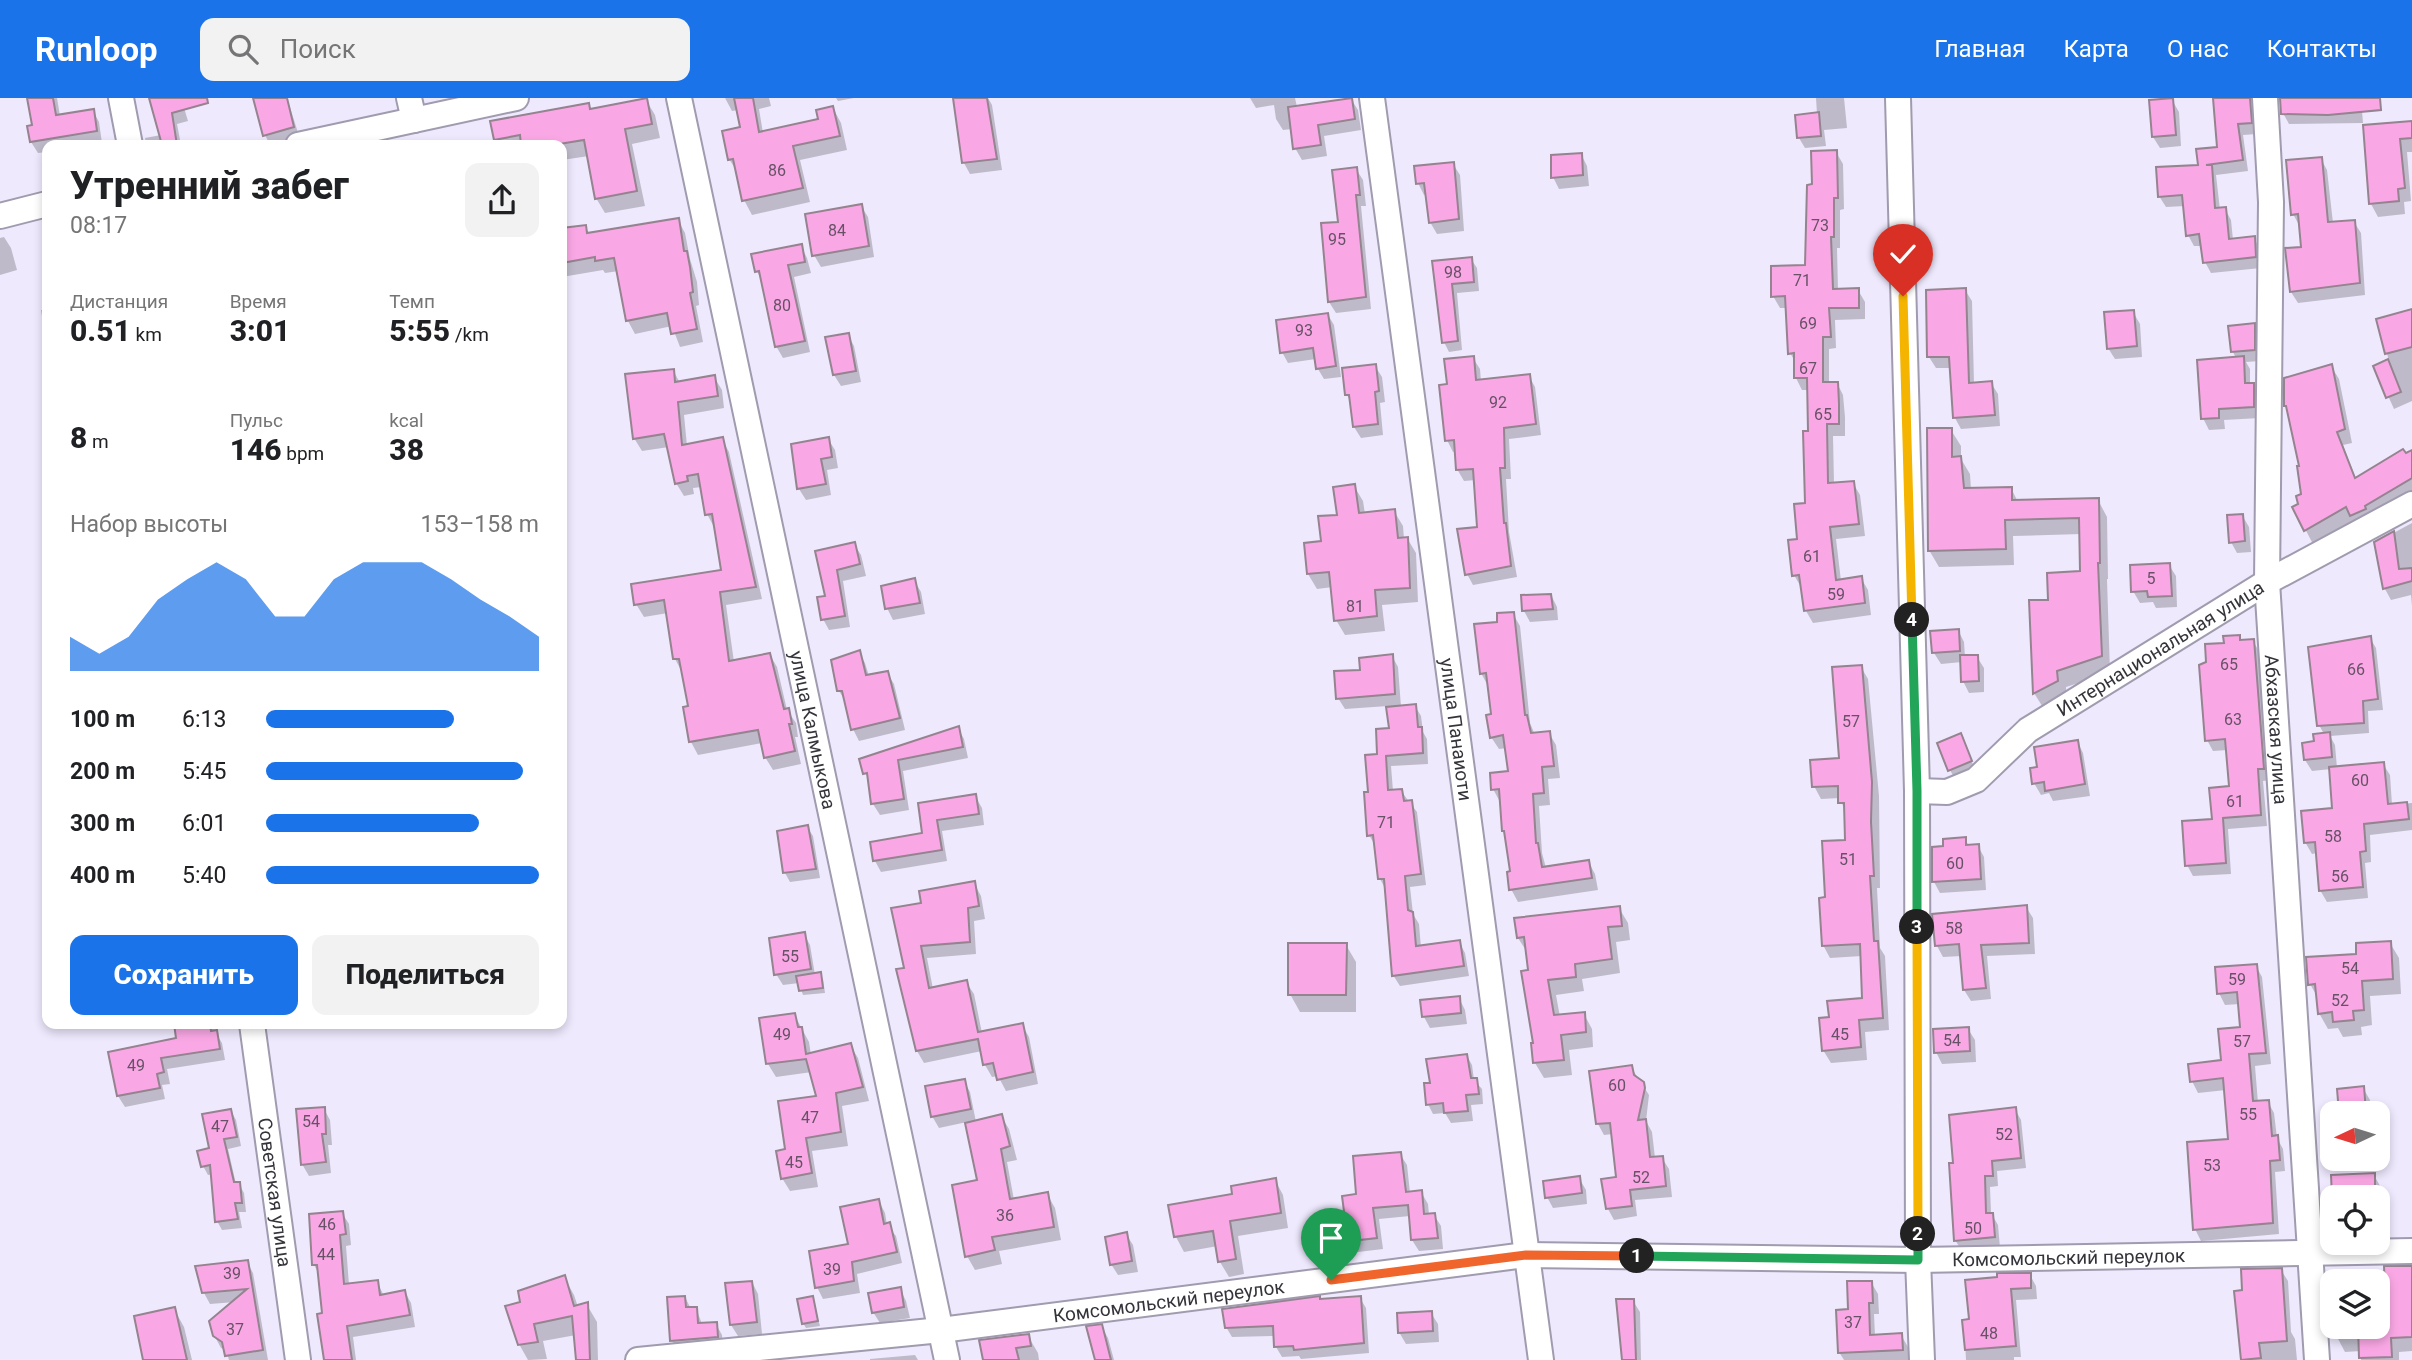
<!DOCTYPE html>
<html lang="ru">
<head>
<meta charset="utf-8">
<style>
  body { margin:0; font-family:Roboto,sans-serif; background:#f2f2f2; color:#202124; height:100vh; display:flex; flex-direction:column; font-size:26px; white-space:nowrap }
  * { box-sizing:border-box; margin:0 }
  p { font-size:23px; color:#757577 }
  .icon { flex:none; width:38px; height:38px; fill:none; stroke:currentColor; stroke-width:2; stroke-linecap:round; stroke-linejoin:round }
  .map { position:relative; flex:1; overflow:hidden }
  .drawer { position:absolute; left:42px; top:42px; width:525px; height:889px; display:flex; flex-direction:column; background:#fff; border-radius:14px; box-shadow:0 4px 10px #0003 }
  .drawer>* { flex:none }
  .needle { width:46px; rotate:266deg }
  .buttons { position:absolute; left:2320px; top:1003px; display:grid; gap:14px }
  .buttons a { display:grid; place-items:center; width:70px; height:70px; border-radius:14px; background:#fff; box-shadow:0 4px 10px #0003; font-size:35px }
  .pin { position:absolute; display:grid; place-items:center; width:60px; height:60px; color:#fff; margin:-72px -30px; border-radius:50% 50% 50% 0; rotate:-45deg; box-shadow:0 0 7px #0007 }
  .pin .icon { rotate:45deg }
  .km { position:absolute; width:35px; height:35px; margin:-18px; border-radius:50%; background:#222; color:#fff; font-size:19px; line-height:35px; text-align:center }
  .round { display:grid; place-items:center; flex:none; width:74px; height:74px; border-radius:14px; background:#f2f2f2 }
  .headline { display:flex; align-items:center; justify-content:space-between; height:119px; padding:0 28px }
  h1 { font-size:38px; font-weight:800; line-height:52px }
  .figures { display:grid; grid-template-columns:repeat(3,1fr); gap:10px; height:119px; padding:7px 28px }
  .figures div { display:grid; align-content:center }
  .figures b { font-size:30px; font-weight:800 }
  .figures small { font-size:19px; font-weight:400 }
  .figures p { font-size:19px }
  .chart { height:196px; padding:14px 28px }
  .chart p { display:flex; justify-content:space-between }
  .chart svg { width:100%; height:126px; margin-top:7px; fill:#1a73e8; opacity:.7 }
  .button { display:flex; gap:14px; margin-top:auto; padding:14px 28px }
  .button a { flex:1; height:80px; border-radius:14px; background:#1a73e8; color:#fff; font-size:28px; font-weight:800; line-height:80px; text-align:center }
  .button a+a { background:#f2f2f2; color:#202124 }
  ul { padding:0 28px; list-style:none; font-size:23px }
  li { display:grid; grid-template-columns:112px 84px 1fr; align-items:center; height:52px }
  li i { height:18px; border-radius:9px; background:#1a73e8 }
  header { display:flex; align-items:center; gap:42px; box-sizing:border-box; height:98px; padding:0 35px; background:#1a73e8; color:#fff }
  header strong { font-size:33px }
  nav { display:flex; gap:38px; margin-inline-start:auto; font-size:24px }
  .search { width:490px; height:63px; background:#f2f2f2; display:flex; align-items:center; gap:18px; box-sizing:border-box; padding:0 24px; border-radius:14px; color:#757577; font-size:26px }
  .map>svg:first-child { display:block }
  .shadow { fill:#0003 }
  .building { fill:#faa8e5; stroke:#958390; stroke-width:2 }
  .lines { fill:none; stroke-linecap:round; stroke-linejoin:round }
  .minor-casing { stroke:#a09bae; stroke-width:28 }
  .minor { stroke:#fff; stroke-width:24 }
  .split-1-casing { stroke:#fff; stroke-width:14 }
  .split-2-casing { stroke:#fff; stroke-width:14 }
  .split-3-casing { stroke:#fff; stroke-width:14 }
  .split-4-casing { stroke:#fff; stroke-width:14 }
  .split-5-casing { stroke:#fff; stroke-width:14 }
  .split-1 { stroke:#f0652b; stroke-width:9 }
  .split-2 { stroke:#22a559; stroke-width:9 }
  .split-3 { stroke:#f5b400; stroke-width:9 }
  .split-4 { stroke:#22a559; stroke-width:9 }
  .split-5 { stroke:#f5b400; stroke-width:9 }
  .labels { text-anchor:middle; stroke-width:7; stroke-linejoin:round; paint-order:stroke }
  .number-label { font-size:16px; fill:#665166 }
  .street-label { font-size:19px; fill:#35343b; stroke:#eee9fd }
</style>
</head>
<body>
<header>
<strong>Runloop</strong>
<div class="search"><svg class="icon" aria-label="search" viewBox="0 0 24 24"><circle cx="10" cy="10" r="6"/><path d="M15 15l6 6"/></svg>Поиск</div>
<nav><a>Главная</a><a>Карта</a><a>О нас</a><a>Контакты</a></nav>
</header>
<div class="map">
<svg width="2412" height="1262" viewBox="0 0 2412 1262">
  <rect width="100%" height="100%" fill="#eee9fd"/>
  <g class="shadow">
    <path d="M29 0H57L60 18 93 13 99 24 102 45 86 47H47V54L38 55 31 44 29 29 34 28Z"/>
    <path d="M151 0H181L188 23 177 26 181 47H146L145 40 161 37Z"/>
    <path d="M262 0H287L300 41 270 47 265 37Z"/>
    <path d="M725 0H769L771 8 759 11 763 35 820 23 833 10 841 25 847 52 800 62 810 104 752 117 744 102 738 75 729 61 742 30 738 12 732 13Z"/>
    <path d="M836 0H854L838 3Z"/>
    <path d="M955 0H988L992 7 1002 72 970 76 964 65Z"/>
    <path d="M1250 0H1295L1297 9 1351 1 1358 12 1361 32 1324 38 1327 58 1302 62 1295 50 1292 31 1283 32 1276 21 1274 7 1256 10Z"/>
    <path d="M1816 0H1844L1847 30 1824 32 1826 48 1805 50 1799 40 1817 16Z"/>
    <path d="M2215 0H2256L2257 36 2243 37 2248 73 2216 77 2220 112 2225 111 2231 122 2233 142 2254 140 2260 151 2261 170 2211 175 2205 164 2203 148H2194L2188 137 2185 108 2166 109 2159 98 2200 69 2219 50Z"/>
    <path d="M2282 0H2361L2363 25 2289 26 2283 15Z"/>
    <path d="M646 2 655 17 660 40 632 46 645 108 605 115 596 100 589 58 562 62V47H499L495 41 588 7 591 13Z"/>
    <path d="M2172 2 2179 14 2181 48 2160 50 2153 39Z"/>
    <path d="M2412 25V54H2407L2411 103 2404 104 2405 116 2378 119 2371 106 2365 29Z"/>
    <path d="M1836 54 1843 66 1844 111 1840 112V150H1837L1838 192H1858L1865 204V221L1835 222 1836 250 1829 251V286L1837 285 1843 297 1845 319V338H1833L1834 386 1853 385 1860 397 1865 438 1836 441 1841 483 1861 480 1868 492 1871 517 1813 525 1806 513 1801 489 1794 477 1807 406 1809 292H1802L1796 280V265L1790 255 1787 210H1780L1773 198 1807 169 1813 88Z"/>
    <path d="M1581 56 1587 68 1589 88 1559 91 1553 79Z"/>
    <path d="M2321 61 2327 72 2333 125 2354 124 2361 135 2365 197 2298 205 2291 194 2302 151 2299 127 2293 116Z"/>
    <path d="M1453 66 1460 77 1464 133 1437 136 1430 124 1427 96 1424 97 1418 85Z"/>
    <path d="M1356 71 1363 82 1366 108H1361L1371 211 1336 215 1329 204 1340 125Z"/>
    <path d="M861 108 868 119 874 159 821 169 814 157Z"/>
    <path d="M678 122 685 135 690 161 697 184 699 207 696 208 703 244 680 249 672 228 635 236 628 223 619 173 605 175 603 172 562 179V132L585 129 590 136Z"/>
    <path d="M4 139 11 150 17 172 0 177V140Z"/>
    <path d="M801 148 807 160 811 175 794 179 810 254 783 260 776 248 763 185 757 173Z"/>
    <path d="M1471 161 1477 170 1479 193 1457 195 1462 252 1449 254 1444 244 1434 165Z"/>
    <path d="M1965 192 1972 203 1974 286 1991 285 1998 296 2000 328 1961 331 1955 320 1951 270H1936L1929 259Z"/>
    <path d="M41 212H47V245L46 243Z"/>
    <path d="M2412 213V303L2394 311 2375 269 2389 263 2378 222Z"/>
    <path d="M2133 214 2140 226 2142 259 2115 261 2108 250Z"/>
    <path d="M1328 217 1334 227 1341 279 1324 281 1318 271 1316 261 1288 265 1282 254Z"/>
    <path d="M2254 227 2260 238V263L2246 264 2250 271V287H2253L2260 298V320L2224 322 2225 331 2209 332 2203 320 2236 260 2233 254Z"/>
    <path d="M848 237 854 248 861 284 841 288 834 277Z"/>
    <path d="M1473 260 1480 271 1481 284 1529 278 1535 289 1541 337 1509 341 1511 381H1506L1509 434 1517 479 1473 487 1467 476 1479 430 1476 382 1464 383 1457 371V353L1453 354 1447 342 1449 288Z"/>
    <path d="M1375 268 1382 279 1385 304 1380 305 1383 337 1361 340 1354 329 1352 306 1347 297Z"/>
    <path d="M2331 268 2339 281 2352 345 2343 347 2356 381 2412 354V398L2359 431 2354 422 2313 446 2294 410 2300 407 2303 396 2301 369 2289 313 2285 307Z"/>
    <path d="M673 272 680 285 714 279 722 292 724 310 684 317 687 348 722 341 729 354 762 501 726 507 734 564 770 557 777 569 787 612 796 625 798 639H795L801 666 773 672 765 659 762 645 698 657 691 644 685 610 690 609 682 574 675 561 668 515 644 519 636 506 723 474 714 429 707 416 702 389 693 390 694 396 684 398 676 385 669 349 642 353 634 340Z"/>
    <path d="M1951 332 1961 348V361L1970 376 1971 392 2011 390 2018 404 2098 402 2107 419 2108 481H2107L2110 575 2066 589V600L2044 611 2034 595 2050 504 2081 475V436L2013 438 2014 467 1939 469 1929 452Z"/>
    <path d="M828 341 835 352 838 370 827 372 831 397 806 402 799 391 796 374Z"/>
    <path d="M1354 388 1363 403 1365 416 1394 413 1403 428 1404 441 1407 440 1416 455 1418 504 1382 507 1385 533 1345 537 1336 522 1333 489 1317 491 1308 476 1322 445Z"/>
    <path d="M2242 417 2249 429 2251 454 2237 455 2231 444Z"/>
    <path d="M2412 425V508L2411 497 2391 502 2385 491 2375 445Z"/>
    <path d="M854 446 861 457 866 478 843 483 850 529 829 532 823 521 827 499 817 455Z"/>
    <path d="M2169 467 2176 478 2177 509 2156 510 2153 504 2140 505 2133 493Z"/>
    <path d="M914 482 921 494 925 516 893 522 887 510Z"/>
    <path d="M1551 497 1557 509 1558 522 1530 524 1524 513 1523 499Z"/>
    <path d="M1513 516 1520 528 1530 625 1535 637 1549 635 1556 647 1560 680 1548 681 1550 707 1539 708 1542 755 1546 770 1588 763 1595 776 1598 792 1518 804 1511 791 1512 775 1506 738 1504 733 1500 704 1493 691 1510 675 1507 650 1499 651 1491 639 1493 617 1488 588 1481 575 1499 525Z"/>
    <path d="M1958 532 1964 544 1965 559H1977L1984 570V594L1969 595 1963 583 1962 564 1941 566 1934 555Z"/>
    <path d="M2239 538 2243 544 2253 543 2260 555 2270 682 2263 683 2267 728 2228 731 2231 776 2193 778 2187 767 2231 690 2228 652 2213 653 2207 642 2208 566 2225 546Z"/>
    <path d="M2370 540 2376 550 2383 612 2368 613 2369 635 2330 638 2335 647 2337 670 2383 666 2390 677 2392 707 2412 705V732L2370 737 2371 764 2365 765 2368 800 2327 804 2320 792 2317 755 2312 756 2305 744 2334 712 2331 671 2312 673 2305 662 2315 645 2324 636 2319 627Z"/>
    <path d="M859 554 865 565 869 578 887 575 894 586 905 632 859 643 853 631 846 604 839 593Z"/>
    <path d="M1392 558 1398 569 1401 609 1415 608 1421 618 1423 634 1427 641 1428 666 1391 668 1393 693H1401L1417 714 1426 787 1410 789 1413 816 1419 826 1421 850 1459 844 1465 855 1469 878 1400 888 1393 877 1386 792 1380 781 1376 749 1369 737 1370 695 1379 658 1391 632 1388 608 1345 611 1338 600 1362 573Z"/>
    <path d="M1861 569 1868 581 1879 698 1880 790H1877L1880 850 1885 858 1889 932 1865 934 1867 962 1831 965 1823 952 1831 921 1864 901 1862 858 1830 860 1823 847 1827 801 1847 744 1846 716 1840 700 1821 701 1814 688 1841 661Z"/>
    <path d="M958 630 964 641 968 660 903 673 909 712 880 717 873 706 870 684 861 662Z"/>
    <path d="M1960 638 1977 675 1956 683 1950 672Z"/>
    <path d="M2077 643 2083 655 2090 698 2053 703 2049 695 2041 697 2034 685 2039 670Z"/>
    <path d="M975 698 982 710 984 727 942 733 947 763 881 774 875 763 872 746 924 736 920 706Z"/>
    <path d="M807 729 813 738 820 780 790 784 785 775 779 734Z"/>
    <path d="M1965 741 1969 748H1978L1984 759 1986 792 1940 795 1934 784V750H1945Z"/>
    <path d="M974 785 981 798 985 821 974 823 976 856 927 860 933 891 966 884 974 896 982 935 1022 927 1029 939 1038 986 1006 993 998 978 992 979 985 967 982 953 924 965 917 953 906 871 923 807Z"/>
    <path d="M2026 809 2033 820 2035 856 1987 858 1991 901 1971 903 1964 892 1962 858 1943 859 1937 848Z"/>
    <path d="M1619 810 1628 825 1630 842 1616 844 1620 875 1582 881 1584 893 1556 897 1560 919 1584 916 1592 931 1593 949 1569 952 1572 977 1544 980 1535 965 1530 873 1527 854 1518 840Z"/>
    <path d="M804 836 810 847 815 877 820 876 823 881 825 895 803 897 799 885 783 887 776 876Z"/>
    <path d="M2390 845 2399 860 2401 896 2370 898 2372 927 2361 929 2362 937 2343 939 2338 930 2328 931 2319 915 2318 900 2310 886 2358 857Z"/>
    <path d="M1346 847 1356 864V914H1300L1290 896Z"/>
    <path d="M2256 868 2262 879 2271 966 2255 968 2258 1005 2268 1004 2274 1015 2277 1040 2283 1051 2285 1073 2275 1074 2279 1136 2201 1143 2195 1131 2230 1043 2226 992 2198 995 2192 983 2223 964 2242 931 2240 906 2225 907 2219 895Z"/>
    <path d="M1459 900 1465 912 1467 926 1430 930 1424 919Z"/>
    <path d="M794 916 809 944 811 957 850 947 858 960 869 1003 842 1008 848 1048 812 1053 818 1089 790 1093 782 1080 787 1053 818 1000 812 974 776 979 768 966 761 922Z"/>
    <path d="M176 926H213L215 934 222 945 225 962 167 971 170 986 162 987 165 1001 125 1009 118 998 110 956 178 942Z"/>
    <path d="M1968 931 1975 942 1976 964 1942 966 1936 954Z"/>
    <path d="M1467 958 1472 967 1474 982 1482 991 1483 1006 1471 1007 1473 1023 1451 1025 1445 1015 1433 1016 1428 1006 1432 986Z"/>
    <path d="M1631 969 1649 997 1646 1023 1652 1034 1655 1060H1662L1669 1071 1672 1099 1635 1102 1637 1118 1614 1122 1608 1111 1603 1083 1618 1081 1613 1036 1604 1037 1598 1026Z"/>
    <path d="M964 983 970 994 976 1024 1001 1018 1009 1031 1017 1062 1007 1064 1014 1102 1047 1096 1055 1110 1061 1142 999 1153 1002 1166 975 1172 967 1158 979 1083 967 1024 939 1030 932 1018Z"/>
    <path d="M2363 990 2370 1002 2371 1015H2333L2332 1037 2326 1025 2325 1012 2340 1010Z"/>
    <path d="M324 1011 330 1022 332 1047H328L331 1075 309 1078 302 1066Z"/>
    <path d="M2015 1011 2021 1022 2026 1070 1997 1073 1998 1088 1990 1089 1991 1115 1998 1127 2000 1150 1962 1153 1955 1142V1067Z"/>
    <path d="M231 1013 236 1022 241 1048 228 1051 236 1086H239L244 1095 246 1114H239L242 1130 222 1132 217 1123 213 1076 208 1077 203 1068Z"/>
    <path d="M1400 1056 1407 1067 1410 1095 1421 1094 1428 1106 1429 1117H1434L1441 1128 1443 1151 1419 1153 1412 1142 1410 1118 1379 1121 1383 1151 1325 1158 1318 1146 1347 1123 1358 1097Z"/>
    <path d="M2374 1077 2380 1088 2381 1130H2378V1099H2334Z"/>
    <path d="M1579 1080 1586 1092 1587 1106 1553 1110 1547 1099Z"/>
    <path d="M1275 1082 1283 1097 1288 1130 1238 1138 1244 1176 1229 1179 1220 1164 1218 1148 1184 1154 1176 1139 1170 1108 1234 1097Z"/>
    <path d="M879 1103 885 1115 887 1127 896 1138 902 1165 857 1176 860 1195 823 1201 817 1189 850 1148Z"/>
    <path d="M342 1115 349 1126 351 1147 346 1148 349 1187 377 1184 384 1198 405 1194 411 1205 415 1229 353 1239 356 1262H326L324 1216 319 1176 314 1167Z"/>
    <path d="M1126 1136 1133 1147 1138 1174 1118 1177 1111 1166Z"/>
    <path d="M247 1164 253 1175 268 1262H229L226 1252 221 1250 214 1237 235 1204 210 1206 204 1195Z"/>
    <path d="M2412 1168V1253L2399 1254V1262H2361V1253L2345 1254 2337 1239 2336 1228H2378V1183H2341V1175L2386 1173 2385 1170Z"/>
    <path d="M2281 1172 2288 1183 2291 1234 2295 1241 2297 1262H2242L2236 1194H2244Z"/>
    <path d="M2030 1177 2036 1188 2037 1201 2016 1202 2021 1259H2014V1262H1966L1964 1224 1971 1223 1967 1183Z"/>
    <path d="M564 1179 574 1197 578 1209 587 1207 597 1224 598 1262H578L576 1237 543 1243 547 1261 528 1262 519 1246 522 1205Z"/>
    <path d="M752 1184 758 1196 762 1236 738 1238 731 1227Z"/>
    <path d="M1871 1184 1878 1196 1879 1216H1874L1875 1238 1901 1237 1908 1249V1262H1844L1839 1254 1850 1213Z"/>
    <path d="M900 1191 906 1203 910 1220 880 1225 873 1214Z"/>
    <path d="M685 1199 691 1211 696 1210 702 1226H716L722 1237 723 1250 679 1254 672 1243Z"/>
    <path d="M812 1200 820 1228 806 1230 803 1225Z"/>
    <path d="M1360 1200 1366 1210 1369 1255 1301 1261 1299 1258 1282 1259 1276 1249 1275 1238 1232 1239 1226 1229 1320 1202Z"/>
    <path d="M1633 1203 1640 1214 1641 1262H1624Z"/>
    <path d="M174 1211 184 1229 192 1262H145Z"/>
    <path d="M1431 1215 1438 1226 1439 1244 1406 1246 1399 1234Z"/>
    <path d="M1101 1228 1108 1240 1114 1262H1097Z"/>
    <path d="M1028 1238 1038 1255 1039 1262H984Z"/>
    <path d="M915 1257 918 1262H870V1261Z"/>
  </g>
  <g class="building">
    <path d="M27 0H53L56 17 94 11 97 33 30 44 27 28 32 27Z"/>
    <path d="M149 0H207L208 5 172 15 177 47H162Z"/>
    <path d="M253 0H287L294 29 263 38Z"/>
    <path d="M647 0 652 26 625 31 637 93 595 101 584 42 553 47H521L520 37 494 42 490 23 589 5 590 11Z"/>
    <path d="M734 0H753L759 34 818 21 816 12 833 8 840 38 793 48 803 90 742 103 733 61 728 62 722 33 740 29Z"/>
    <path d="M953 0H987L997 61 962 65Z"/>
    <path d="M1352 0 1355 21 1318 27 1321 47 1293 51 1288 9Z"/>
    <path d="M2173 0 2176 37 2152 39 2149 2Z"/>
    <path d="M2213 0H2250L2252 25 2238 26 2243 62 2206 67H2212L2215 110 2226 109 2229 141 2255 138 2256 159 2203 165 2199 136 2186 138 2182 97 2158 99 2156 69 2198 67 2196 51 2217 49Z"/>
    <path d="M2280 0H2380L2381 12 2328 17 2281 16Z"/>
    <path d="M1819 14 1821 38 1797 40 1795 17Z"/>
    <path d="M2412 23V40L2400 41 2405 90 2398 91 2399 103 2369 106 2363 27Z"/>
    <path d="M1837 52 1838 100H1834V139H1831L1833 191 1859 190V210H1829L1831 239H1823V284H1838L1839 306V326H1827L1828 385 1854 383 1859 426 1830 429 1836 482 1862 478 1865 505 1804 513 1799 477 1792 478 1788 442 1797 441 1794 406 1805 405 1803 333H1808L1807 280H1794V255L1788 256 1785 198 1771 199V168L1805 167 1807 87 1812 86 1811 53Z"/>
    <path d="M1582 55 1583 77 1551 80V57Z"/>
    <path d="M2322 59 2328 124 2355 122 2360 185 2290 194 2285 150 2301 149 2298 116 2291 117 2286 62Z"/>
    <path d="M1454 64 1459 121 1429 125 1424 85 1416 86 1414 68Z"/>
    <path d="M1357 69 1360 97H1356L1366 199 1328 204 1321 125 1338 124 1332 72Z"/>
    <path d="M862 106 869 148 812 158 805 116Z"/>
    <path d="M679 120 684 153H687L690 169 693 194 690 195 697 231 671 236 667 215 626 223 614 160 595 163V159L562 165V130L586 127 587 135Z"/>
    <path d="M802 146 805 164 788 167 805 243 775 249 759 173 755 174 751 156Z"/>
    <path d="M1472 159 1474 184 1452 186 1458 243 1442 245 1432 163Z"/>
    <path d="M1966 190 1969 285 1992 283 1995 317 1953 320 1949 259H1927L1926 192Z"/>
    <path d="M2412 211V249L2385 256 2376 221Z"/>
    <path d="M2134 212 2137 248 2107 251 2104 214Z"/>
    <path d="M1328 215 1336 268 1316 271 1313 250 1280 255 1276 222Z"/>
    <path d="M2255 225V252L2231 254 2228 228Z"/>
    <path d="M849 235 856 273 833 277 825 239Z"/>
    <path d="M1474 258 1476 282 1530 276 1536 326 1504 330 1505 370H1500L1504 425H1506L1511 468 1465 477 1457 431 1477 429 1473 371 1456 372 1454 342 1445 343 1439 287 1447 286 1444 261Z"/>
    <path d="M2244 258 2245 285H2254V309L2219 311V320L2201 321 2197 262Z"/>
    <path d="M2388 261 2401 294 2386 300 2373 268Z"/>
    <path d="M1376 266 1379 293 1375 294 1378 326 1353 329 1349 297H1345L1342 270Z"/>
    <path d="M2332 266 2345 331 2337 334 2355 380 2403 351 2406 355 2412 352V380L2365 408 2366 411 2350 418 2346 409 2304 433 2292 409 2298 406 2296 398 2301 396 2297 368H2299L2286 308H2284V280Z"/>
    <path d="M674 271 675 284 715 277 718 298 678 304 682 347 723 339 756 489 720 494 729 563 770 555 784 611 789 610 792 626H789L795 653 764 660 758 632 689 644 683 609 688 608 679 561H673L664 502 634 507 631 486 721 472 712 416 705 417 698 376 687 378 688 383 675 386 664 336 633 341 625 276Z"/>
    <path d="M1927 330H1952V359L1961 358 1964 390 2012 389V402L2099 400 2100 465H2098L2102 558 2057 573 2058 583 2033 596 2029 502H2048L2047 475 2080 473 2079 420 2005 422 2006 451 1928 453Z"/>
    <path d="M829 339 832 359 821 361 826 386 797 391 791 346Z"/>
    <path d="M1355 386 1359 415 1395 411 1398 440 1408 439 1410 490 1375 492 1377 518 1334 523 1329 474 1307 476 1304 445 1321 443 1318 418 1337 417 1333 389Z"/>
    <path d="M2243 416 2245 443 2229 445 2227 417Z"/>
    <path d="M2394 433 2399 471 2412 470V483L2383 491 2374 444Z"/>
    <path d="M855 444 860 466 837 472 845 518 821 522 817 499 825 498 815 453Z"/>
    <path d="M2170 465 2172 498 2148 499 2147 493 2131 494 2130 467Z"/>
    <path d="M915 480 920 505 885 511 881 488Z"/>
    <path d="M1551 496 1553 511 1522 513 1521 497Z"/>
    <path d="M1514 514 1525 617H1527L1531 635 1550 633 1554 668 1542 669 1544 695 1533 696 1536 745H1538L1542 769 1589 762 1592 780 1509 792 1507 774 1510 773 1504 733H1502L1499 691 1491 692 1490 675 1508 673 1503 637 1490 640 1486 617 1491 616 1486 575 1480 576 1474 526 1497 524V515Z"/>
    <path d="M1959 531 1960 553 1932 555 1930 533Z"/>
    <path d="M2240 537V542L2254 541 2264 671H2258L2261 717 2223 720 2226 765 2185 768 2182 723 2212 721 2209 690 2229 688 2225 641 2205 643 2199 567 2206 564 2205 546 2224 545 2223 538Z"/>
    <path d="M2371 538 2378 601 2363 603 2364 625 2317 628 2308 549Z"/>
    <path d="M860 552 866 577 888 573 900 620 851 632 842 593H837L831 562Z"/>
    <path d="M1393 556 1395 596 1336 601 1334 573 1360 572 1359 560Z"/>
    <path d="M1960 557H1978L1979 583 1961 584Z"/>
    <path d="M1862 567 1872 684 1871 724 1874 778H1870L1874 843H1878L1883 920 1859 922 1861 949 1822 953 1819 920 1829 919 1827 903 1862 900 1860 846 1822 848 1819 800 1825 799 1822 743 1845 742 1844 705H1838V688L1812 689 1810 662 1839 660 1832 569Z"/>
    <path d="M1416 606 1418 629H1422L1423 655 1386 658 1388 692 1402 691 1404 703 1412 702 1421 776 1405 778 1408 812 1413 814 1416 848 1460 842 1464 868 1392 878 1384 781H1378L1373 737 1367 738 1364 694H1368L1365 657 1377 656 1376 631 1389 630 1386 609Z"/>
    <path d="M959 628 963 649 898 662 904 701 871 706 867 675 863 676 859 661Z"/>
    <path d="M2330 634 2332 659 2304 662 2302 645 2314 643 2313 636Z"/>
    <path d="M1961 635 1972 663 1948 673 1937 645Z"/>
    <path d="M2078 642 2085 686 2045 693 2044 684 2032 686 2030 670 2037 669 2034 649Z"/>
    <path d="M2384 664 2388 706 2407 704 2409 721 2364 726 2366 753 2360 754 2363 789 2319 793 2315 744 2304 745 2301 713 2332 710 2329 669Z"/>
    <path d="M976 696 979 716 937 722 942 752 873 763 870 744 922 735 918 705Z"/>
    <path d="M808 727 816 771 783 775 777 733Z"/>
    <path d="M1966 739V747L1979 746 1981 781 1932 784V749L1943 748V741Z"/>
    <path d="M975 783 979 808 968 810 970 844 921 848 929 890 967 882 978 934 1023 925 1033 974 997 982 993 965 983 967 978 941 916 953 896 871 904 870 891 810 921 805 919 793Z"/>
    <path d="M2027 807 2029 845 1981 847 1986 890 1963 892 1959 846 1935 848 1932 816Z"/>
    <path d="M1620 808 1622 828 1608 829 1612 861 1575 866 1576 879 1548 882 1554 917 1585 914 1586 934 1561 937 1564 962 1533 965 1531 945H1533L1521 873 1528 872 1524 839 1517 840 1514 820Z"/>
    <path d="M805 834 811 871 774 877 769 840Z"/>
    <path d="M2391 843 2393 881 2362 883 2364 912 2353 913 2354 922 2333 924 2332 914 2318 916 2315 886 2308 887 2306 859 2356 856V845Z"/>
    <path d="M1288 845H1347L1346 897H1288Z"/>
    <path d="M2257 866 2266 955 2249 956 2253 1003 2269 1002 2272 1038 2278 1037 2280 1062 2270 1063 2273 1125 2193 1132 2187 1044 2228 1041 2223 980 2190 984 2188 966 2221 962 2218 931 2240 929 2237 894 2217 896 2215 869Z"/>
    <path d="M821 874 823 890 799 893 796 878Z"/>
    <path d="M1460 898 1461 915 1422 919 1420 902Z"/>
    <path d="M795 915 798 929H802L806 956 851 945 863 989 836 995 841 1034 806 1040 812 1075 781 1081 776 1053 785 1051 778 1003 816 998 806 961 766 966 759 920Z"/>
    <path d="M174 926H210L211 933 217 932 220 951 161 960 164 974 157 976 160 990 117 998 108 954 176 940Z"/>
    <path d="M1969 929 1970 953 1934 955 1933 931Z"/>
    <path d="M1467 956 1471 980H1477L1479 996 1466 997 1468 1013 1444 1015 1443 1005 1426 1007 1424 985H1430L1426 961Z"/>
    <path d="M1632 967 1634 977 1644 984 1645 990 1638 1022 1646 1021 1650 1059 1663 1058 1666 1088 1630 1092 1632 1108 1606 1111 1601 1081 1616 1079 1610 1025 1596 1026 1589 973Z"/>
    <path d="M965 981 971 1011 931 1019 925 988Z"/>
    <path d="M2364 988 2366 1015H2339L2337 991Z"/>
    <path d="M325 1009 326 1036H322L326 1064 301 1067 296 1011Z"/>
    <path d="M2016 1009 2021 1060 1992 1063 1993 1078H1985L1986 1115H1993L1995 1139 1954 1143 1949 1065H1953L1949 1017Z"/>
    <path d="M231 1011 237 1039 224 1041 234 1084H240L242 1105H235L238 1121 215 1124 210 1067 201 1069 197 1053 209 1050 202 1016Z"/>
    <path d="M1002 1016 1010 1048 1001 1051 1010 1101 1048 1094 1054 1129 992 1139 995 1152 965 1159 952 1087 977 1082 965 1025Z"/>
    <path d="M1401 1054 1406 1094 1422 1092 1424 1116 1435 1115 1438 1140 1411 1142 1408 1107 1373 1110 1377 1140 1316 1147 1314 1124 1345 1121 1342 1098 1356 1096 1353 1058Z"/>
    <path d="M2375 1075V1099H2332L2331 1077Z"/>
    <path d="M1580 1078 1582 1095 1545 1100 1543 1083Z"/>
    <path d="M1276 1080 1281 1115 1230 1123 1236 1161 1218 1164 1213 1133 1174 1139 1168 1107 1232 1096 1231 1088Z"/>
    <path d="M879 1101 884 1126 890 1124 897 1154 852 1164 854 1183 815 1190 809 1153 848 1146 840 1109Z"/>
    <path d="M343 1113 346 1136 340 1137 344 1186 378 1182 380 1197 405 1192 410 1217 347 1228 352 1262H324L317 1216 322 1215 317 1167H312L309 1116Z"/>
    <path d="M1127 1134 1132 1163 1110 1167 1105 1139Z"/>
    <path d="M248 1162 263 1252 225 1258 222 1244 213 1238 209 1223 247 1191 202 1195 195 1168Z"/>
    <path d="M2384 1168H2412V1239L2391 1240 2392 1259 2359 1260 2358 1228H2378V1217H2386Z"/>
    <path d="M2282 1170 2287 1243 2259 1245 2261 1260 2241 1262 2234 1193 2242 1192 2241 1171Z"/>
    <path d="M1997 1175H2031V1190L2011 1191 2016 1248 1965 1252 1962 1222 1969 1221 1965 1182 1997 1179Z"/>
    <path d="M565 1177 574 1208 588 1204 590 1262H576L572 1218 534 1226 538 1244 518 1247 505 1208 520 1204 518 1193Z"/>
    <path d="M752 1183 757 1224 730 1227 725 1185Z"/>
    <path d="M1847 1183H1872L1873 1205H1869L1870 1237 1902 1235 1903 1252 1838 1255 1836 1212 1848 1211Z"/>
    <path d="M901 1189 904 1209 872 1215 868 1195Z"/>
    <path d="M685 1198 686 1209H697L698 1225 717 1224 718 1239 670 1243 667 1199Z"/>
    <path d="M813 1198 818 1223 802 1226 797 1201Z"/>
    <path d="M1320 1198V1201L1361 1198 1364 1245 1294 1252 1293 1248 1274 1249 1273 1228 1225 1230 1222 1211Z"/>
    <path d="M1616 1201H1634L1636 1262H1622Z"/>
    <path d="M175 1209 187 1262H143L134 1218Z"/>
    <path d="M1432 1213 1433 1233 1398 1235 1397 1215Z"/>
    <path d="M1102 1226 1111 1262H1095L1086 1228Z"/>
    <path d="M1029 1236 1031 1248 1016 1250 1019 1262H983L979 1242Z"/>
  </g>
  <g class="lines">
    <defs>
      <g id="minor">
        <path d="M121 0 130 47"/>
        <path d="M409 0 414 22"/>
        <path id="s1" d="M679 0 947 1262"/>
        <path id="s2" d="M1372 0 1541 1262"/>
        <path d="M1898 0 1917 693 1918 1162 1922 1262"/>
        <path id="s3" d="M2265 0 2271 104 2267 484 2317 1262"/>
        <path d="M298 47 516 0"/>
        <path d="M0 118 47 106"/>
        <path id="s4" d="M1917 693 1947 694 1976 682 2028 632 2267 484 2412 406"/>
        <path id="s5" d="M252 926 298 1262"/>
        <path id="s6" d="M638 1262 941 1232 1526 1157 1918 1162 2412 1153"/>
      </g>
    </defs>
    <use href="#minor" class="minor-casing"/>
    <use href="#minor" class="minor"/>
  </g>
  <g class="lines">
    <defs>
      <path id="split-1" d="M1331 1182 1526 1157 1637 1158"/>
      <path id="split-2" d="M1637 1158 1918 1162V1136"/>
      <path id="split-3" d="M1917 829 1918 1136"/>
      <path id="split-4" d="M1912 522 1917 693V829"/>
      <path id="split-5" d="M1903 198 1912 522"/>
    </defs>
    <use href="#split-1" class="split-1-casing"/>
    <use href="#split-2" class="split-2-casing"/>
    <use href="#split-3" class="split-3-casing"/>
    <use href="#split-4" class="split-4-casing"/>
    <use href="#split-5" class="split-5-casing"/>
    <use href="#split-1" class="split-1"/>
    <use href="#split-2" class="split-2"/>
    <use href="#split-3" class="split-3"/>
    <use href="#split-4" class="split-4"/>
    <use href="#split-5" class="split-5"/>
  </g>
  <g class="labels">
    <g class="number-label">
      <text x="777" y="78">86</text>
      <text x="1820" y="133">73</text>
      <text x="837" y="138">84</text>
      <text x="1337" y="147">95</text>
      <text x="1453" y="180">98</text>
      <text x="1802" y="188">71</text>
      <text x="782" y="213">80</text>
      <text x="1808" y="231">69</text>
      <text x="1304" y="238">93</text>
      <text x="1808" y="276">67</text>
      <text x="1498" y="310">92</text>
      <text x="1823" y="322">65</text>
      <text x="1812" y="464">61</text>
      <text x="2151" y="486">5</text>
      <text x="1836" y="502">59</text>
      <text x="1355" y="514">81</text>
      <text x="2229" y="572">65</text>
      <text x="2356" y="577">66</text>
      <text x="2233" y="627">63</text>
      <text x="1851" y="629">57</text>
      <text x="2360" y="688">60</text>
      <text x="2235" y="709">61</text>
      <text x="1386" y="730">71</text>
      <text x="2333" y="744">58</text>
      <text x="1848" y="767">51</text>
      <text x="1955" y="771">60</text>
      <text x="2340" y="784">56</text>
      <text x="1954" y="836">58</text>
      <text x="790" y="864">55</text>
      <text x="2350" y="876">54</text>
      <text x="2237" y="887">59</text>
      <text x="2340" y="908">52</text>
      <text x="782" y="942">49</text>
      <text x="1840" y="942">45</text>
      <text x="1952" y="948">54</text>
      <text x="2242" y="949">57</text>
      <text x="136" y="973">49</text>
      <text x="1617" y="993">60</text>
      <text x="2248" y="1022">55</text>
      <text x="810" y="1025">47</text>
      <text x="311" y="1029">54</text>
      <text x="220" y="1034">47</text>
      <text x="2004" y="1042">52</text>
      <text x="794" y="1070">45</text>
      <text x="2212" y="1073">53</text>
      <text x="1641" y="1085">52</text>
      <text x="1005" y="1123">36</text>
      <text x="327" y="1132">46</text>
      <text x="1973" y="1136">50</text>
      <text x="326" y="1162">44</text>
      <text x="832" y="1177">39</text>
      <text x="232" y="1181">39</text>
      <text x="1853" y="1230">37</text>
      <text x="235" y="1237">37</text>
      <text x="1989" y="1241">48</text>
    </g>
    <g class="street-label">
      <text dy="7" stroke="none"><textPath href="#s4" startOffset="289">Интернациональная улица</textPath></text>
      <text dy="7" stroke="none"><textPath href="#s1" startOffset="646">улица Калмыкова</textPath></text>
      <text dy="7" stroke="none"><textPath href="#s2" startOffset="637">улица Панаиоти</textPath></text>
      <text dy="7" stroke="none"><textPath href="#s3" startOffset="632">Абхазская улица</textPath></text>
      <text dy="7" stroke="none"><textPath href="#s5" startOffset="170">Советская улица</textPath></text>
      <text dy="7" stroke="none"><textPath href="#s6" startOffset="1437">Комсомольский переулок</textPath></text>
      <text dy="7" stroke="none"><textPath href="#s6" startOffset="534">Комсомольский переулок</textPath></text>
    </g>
  </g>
</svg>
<div class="buttons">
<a><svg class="needle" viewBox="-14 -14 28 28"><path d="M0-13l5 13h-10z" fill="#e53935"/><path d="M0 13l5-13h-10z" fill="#757577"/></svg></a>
<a><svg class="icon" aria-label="locate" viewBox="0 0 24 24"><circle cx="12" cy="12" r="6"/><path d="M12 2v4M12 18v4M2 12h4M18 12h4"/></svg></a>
<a><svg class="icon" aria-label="layers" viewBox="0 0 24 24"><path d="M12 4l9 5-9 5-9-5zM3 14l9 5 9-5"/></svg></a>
</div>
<div class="pin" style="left:1331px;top:1182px;background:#1e9e55"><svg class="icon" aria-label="arrive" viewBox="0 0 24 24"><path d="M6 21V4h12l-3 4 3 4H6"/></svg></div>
<div class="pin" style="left:1903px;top:198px;background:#d93025"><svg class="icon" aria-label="check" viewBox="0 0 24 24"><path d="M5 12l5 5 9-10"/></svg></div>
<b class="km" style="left:1637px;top:1158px">1</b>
<b class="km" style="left:1918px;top:1136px">2</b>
<b class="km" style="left:1917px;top:829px">3</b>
<b class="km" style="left:1912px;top:522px">4</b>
<section class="drawer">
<div class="headline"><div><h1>Утренний забег</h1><p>08:17</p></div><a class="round"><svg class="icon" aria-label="share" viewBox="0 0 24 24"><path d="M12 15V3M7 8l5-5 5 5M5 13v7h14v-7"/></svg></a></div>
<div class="figures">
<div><p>Дистанция</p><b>0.51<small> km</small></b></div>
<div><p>Время</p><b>3:01</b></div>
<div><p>Темп</p><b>5:55<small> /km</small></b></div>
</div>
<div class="figures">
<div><b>8<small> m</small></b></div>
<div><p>Пульс</p><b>146<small> bpm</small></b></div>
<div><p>kcal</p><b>38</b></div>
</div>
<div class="chart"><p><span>Набор высоты</span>153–158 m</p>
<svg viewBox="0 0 160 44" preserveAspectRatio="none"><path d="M0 44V32L10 38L20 32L30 19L40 12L50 6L60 12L70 25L80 25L90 12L100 6L110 6L120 6L130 12L140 19L150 25L160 32V44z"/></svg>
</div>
<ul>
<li><b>100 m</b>6:13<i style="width:69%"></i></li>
<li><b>200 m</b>5:45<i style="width:94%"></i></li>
<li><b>300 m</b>6:01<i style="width:78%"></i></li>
<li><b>400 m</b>5:40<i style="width:100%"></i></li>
</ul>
<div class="button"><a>Сохранить</a><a>Поделиться</a></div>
</section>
</div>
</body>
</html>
